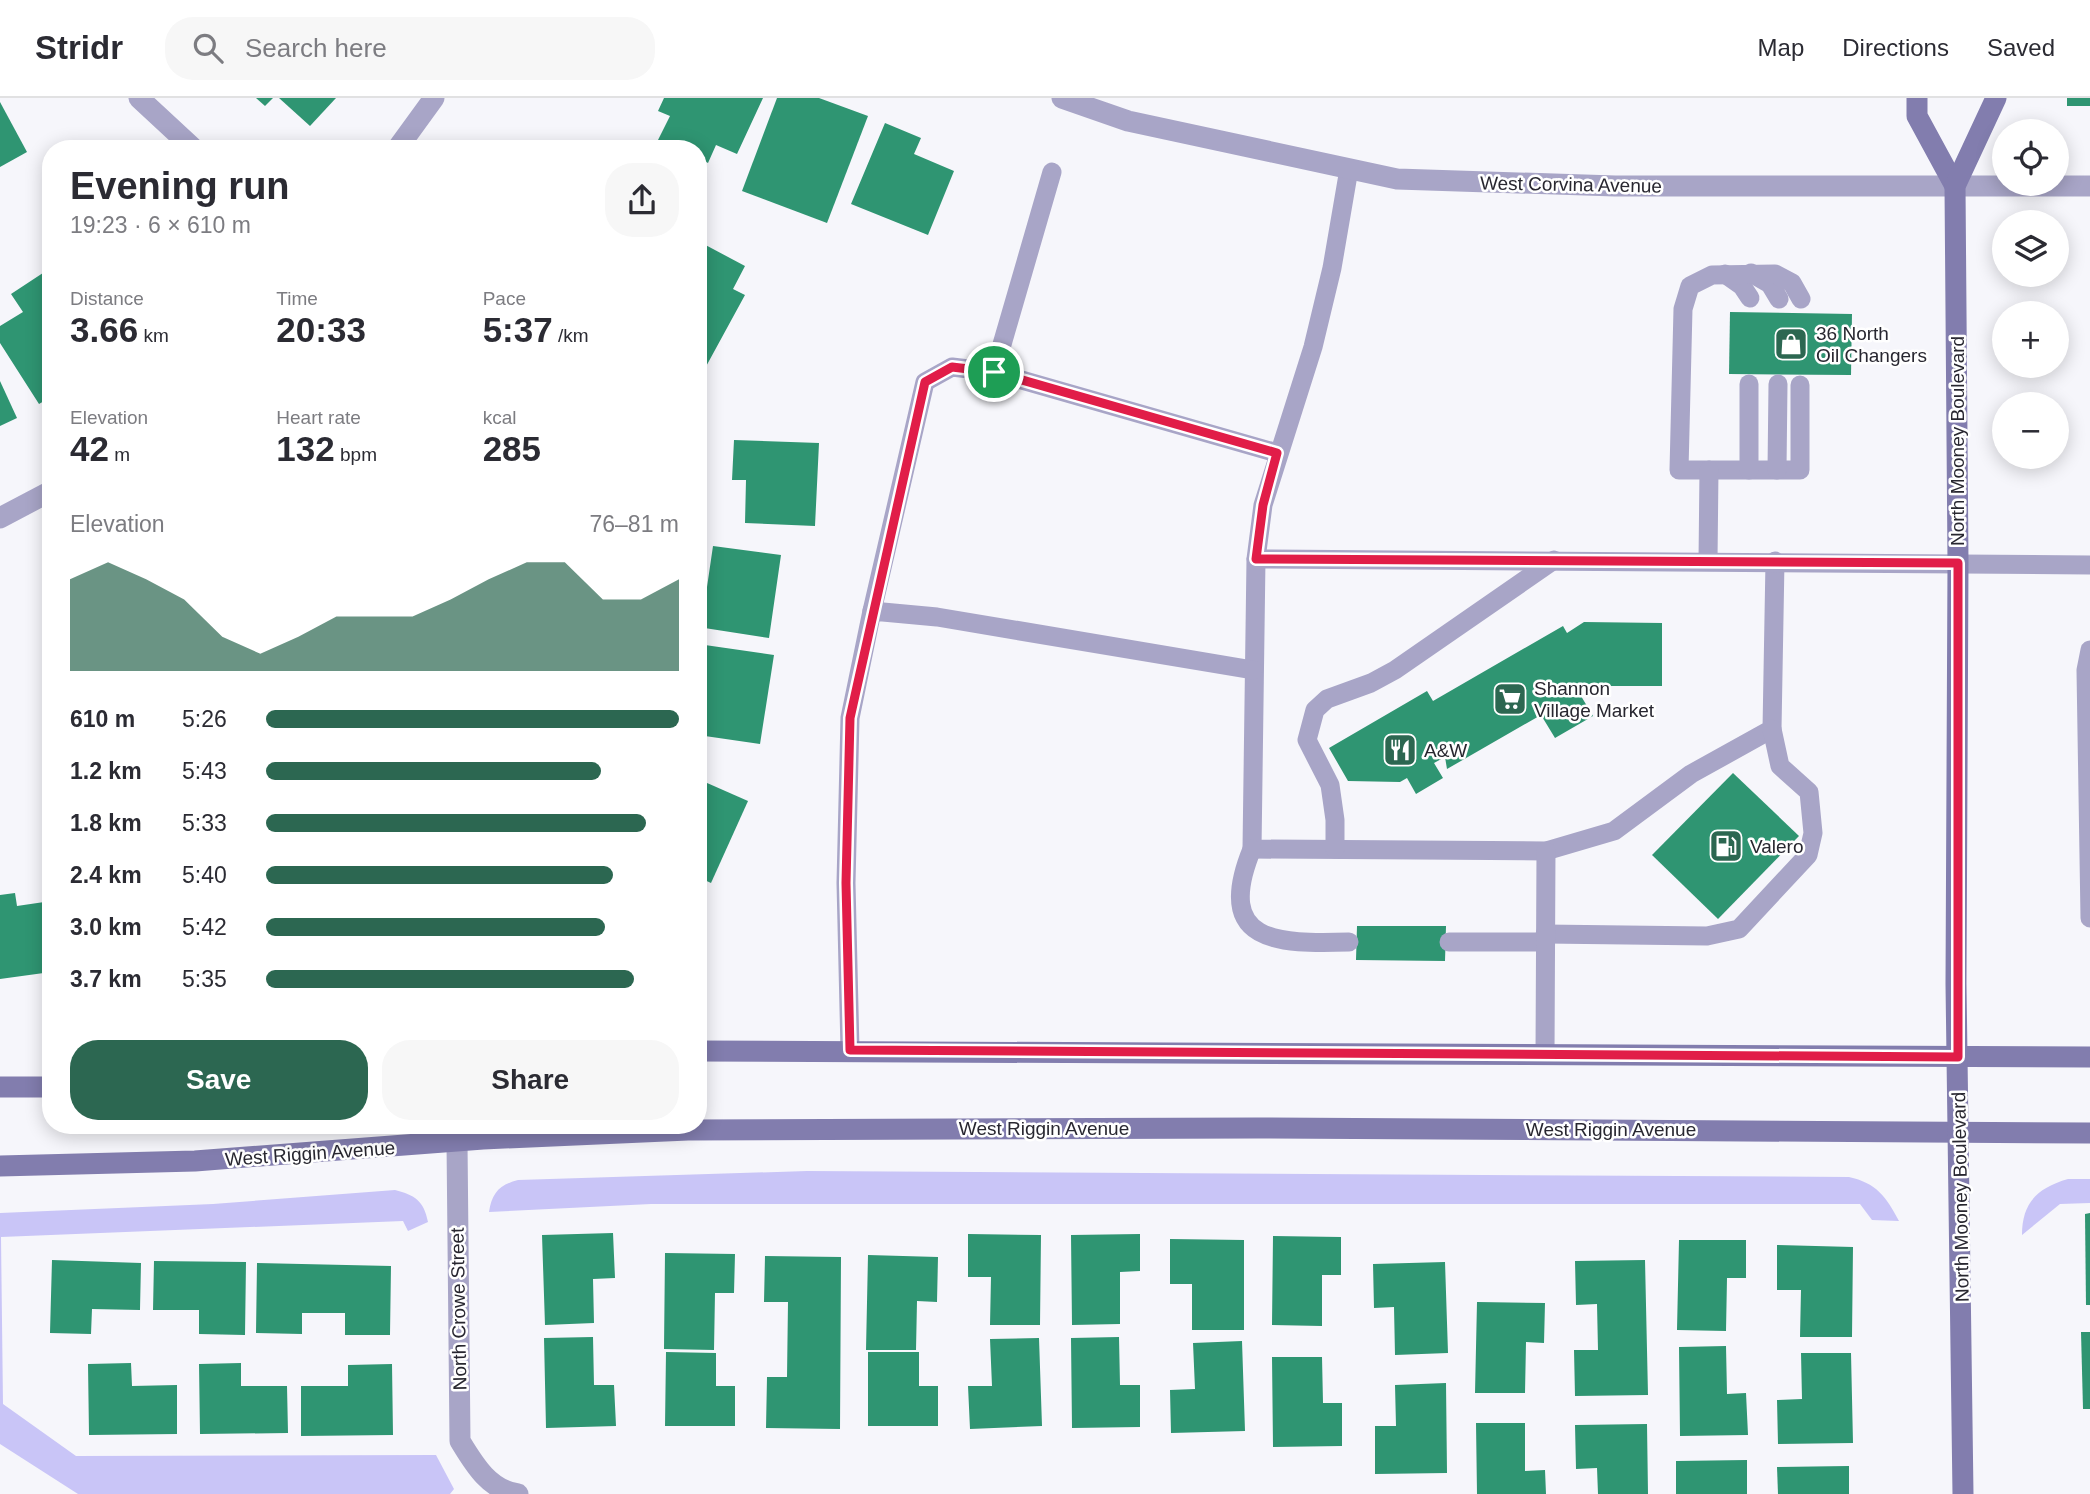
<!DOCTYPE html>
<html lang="en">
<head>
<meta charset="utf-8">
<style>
  body { margin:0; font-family:Arial,sans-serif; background:#f7f7f7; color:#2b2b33; height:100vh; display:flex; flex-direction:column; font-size:26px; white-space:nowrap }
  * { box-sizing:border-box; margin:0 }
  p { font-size:23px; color:#7c7c81 }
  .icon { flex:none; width:38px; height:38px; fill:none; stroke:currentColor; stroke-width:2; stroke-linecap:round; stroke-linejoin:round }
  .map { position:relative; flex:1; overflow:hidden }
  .details { position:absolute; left:42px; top:42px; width:665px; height:994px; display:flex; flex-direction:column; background:#fff; border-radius:28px; box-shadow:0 4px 18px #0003 }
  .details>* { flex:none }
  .tools { position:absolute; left:1992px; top:21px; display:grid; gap:14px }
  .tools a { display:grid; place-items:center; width:77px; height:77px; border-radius:50%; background:#fff; box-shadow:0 4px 18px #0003; font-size:35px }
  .pin { position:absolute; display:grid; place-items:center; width:60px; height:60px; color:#fff; margin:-30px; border:4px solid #fff; border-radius:50%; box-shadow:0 2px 7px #0007 }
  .round { display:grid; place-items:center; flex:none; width:74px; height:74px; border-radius:28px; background:#f7f7f7 }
  .headline { display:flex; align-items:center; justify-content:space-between; height:119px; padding:0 28px }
  h1 { font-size:38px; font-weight:800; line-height:52px }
  .figures { display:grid; grid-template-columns:repeat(3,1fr); gap:10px; height:119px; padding:7px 28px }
  .figures div { display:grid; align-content:center }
  .figures b { font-size:35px; font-weight:800 }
  .figures small { font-size:19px; font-weight:400 }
  .figures p { font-size:19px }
  .chart { height:196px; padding:14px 28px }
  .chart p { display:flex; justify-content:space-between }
  .chart svg { width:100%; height:126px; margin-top:7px; fill:#2c6751; opacity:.7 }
  .primary-button { display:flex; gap:14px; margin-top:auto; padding:14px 28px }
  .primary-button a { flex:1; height:80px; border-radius:28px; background:#2c6751; color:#fff; font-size:28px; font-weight:800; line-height:80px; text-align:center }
  .primary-button a+a { background:#f7f7f7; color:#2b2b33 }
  ul { padding:0 28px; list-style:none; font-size:23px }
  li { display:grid; grid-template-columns:112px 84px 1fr; align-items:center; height:52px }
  li i { height:18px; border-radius:9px; background:#2c6751 }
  header { display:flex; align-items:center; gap:42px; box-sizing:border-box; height:98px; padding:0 35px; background:#fff; border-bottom:2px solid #e1e1e2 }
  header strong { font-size:33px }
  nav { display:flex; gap:38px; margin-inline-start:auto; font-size:24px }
  .search { width:490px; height:63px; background:#f7f7f7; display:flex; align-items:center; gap:18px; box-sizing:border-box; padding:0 24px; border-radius:28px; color:#7c7c81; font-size:26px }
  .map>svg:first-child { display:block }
  .green { fill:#c9c5f7 }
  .building { fill:#2f9572 }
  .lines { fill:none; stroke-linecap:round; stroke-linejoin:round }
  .lane { stroke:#a8a5c7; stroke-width:19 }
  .street { stroke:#a8a5c7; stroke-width:21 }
  .secondary { stroke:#827dae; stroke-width:21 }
  .route-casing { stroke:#fff; stroke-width:14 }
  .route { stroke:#e11d48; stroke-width:9 }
  .labels { text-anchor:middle; stroke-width:5; stroke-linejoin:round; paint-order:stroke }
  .street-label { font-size:19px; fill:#282730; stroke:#fff }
  .poi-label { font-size:19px; fill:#282730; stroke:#fff; text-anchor:start }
</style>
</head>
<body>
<header>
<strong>Stridr</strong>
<div class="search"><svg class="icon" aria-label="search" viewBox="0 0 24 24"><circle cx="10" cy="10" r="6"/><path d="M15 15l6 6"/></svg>Search here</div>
<nav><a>Map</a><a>Directions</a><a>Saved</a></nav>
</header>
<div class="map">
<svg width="2090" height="1396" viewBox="0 0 2090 1396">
  <rect width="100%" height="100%" fill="#f6f6fb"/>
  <g class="green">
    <path d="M807 1073 1849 1079C1876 1085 1886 1098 1899 1123L1872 1122 1860 1106H651L489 1114C492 1095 499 1087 518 1082Z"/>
    <path d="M2068 1081H2090V1105L2060 1106 2022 1137C2022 1105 2037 1090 2068 1081Z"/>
    <path d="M395 1092C415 1097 424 1103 428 1124L408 1133 403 1123 1 1139 3 1306 76 1358 436 1357 454 1391 450 1396H78L0 1346V1115L213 1106Z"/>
  </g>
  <g class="building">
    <path d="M256 0H273L265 8Z"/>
    <path d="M279 0H336L310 28Z"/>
    <path d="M664 0H763L737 56 716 47 708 65 698 60V51H677L658 42 670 18 658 13Z"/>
    <path d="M777 0H819L868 18 827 125 742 93Z"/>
    <rect x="2067" y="0" width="23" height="8"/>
    <path d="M0 4 27 54 0 69Z"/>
    <path d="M885 25 921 40 914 56 954 73 928 137 851 106Z"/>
    <path d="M698 143 745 168 733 191 745 197 703 274 698 271Z"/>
    <path d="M49 171 51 299 39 306 0 245V228L23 214 11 196Z"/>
    <path d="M1730 214 1852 216 1851 277 1729 276Z"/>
    <path d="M0 283 17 320 0 328Z"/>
    <path d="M734 342 819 345 815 428 745 425 746 382H732Z"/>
    <path d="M713 448 781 457 769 540 698 529V488L707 489Z"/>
    <path d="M51 486V508L42 490Z"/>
    <path d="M1584 524 1662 525V588H1598L1581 598 1593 618 1555 640 1541 617 1447 671 1445 659 1434 665 1443 680 1416 696 1407 680 1400 684 1348 683 1329 650 1427 593 1433 603 1563 528 1567 535Z"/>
    <path d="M698 546 774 557 760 646 698 637Z"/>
    <path d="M1733 675 1799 738 1718 821 1652 757Z"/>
    <path d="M698 681 748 703 711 785 698 779Z"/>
    <path d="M15 795 17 808 51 803V874L0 881V797Z"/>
    <path d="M1357 828H1446L1445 863 1356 862Z"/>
    <path d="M2090 1115V1207H2086L2085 1116Z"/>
    <path d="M613 1135 615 1180 593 1181 594 1225 545 1227 542 1137Z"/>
    <path d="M968 1136 1041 1137 1040 1227H990L991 1179H968Z"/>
    <path d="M1140 1136V1173L1120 1174V1226L1072 1227 1071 1137Z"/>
    <path d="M1273 1138 1341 1139V1177H1322V1228L1272 1227Z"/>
    <path d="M1170 1141 1244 1142V1232H1192V1186H1170Z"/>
    <path d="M1679 1142H1746V1180H1727L1726 1233 1677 1232Z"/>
    <path d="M1777 1147 1853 1149 1852 1239H1800L1801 1192H1777Z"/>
    <path d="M665 1155 735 1156 734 1195H715L714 1252 664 1251Z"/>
    <path d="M868 1157 938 1159 937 1204 917 1203 916 1252H866Z"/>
    <path d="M765 1158 841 1159 840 1331 766 1330 767 1279H787L788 1204H764Z"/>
    <path d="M52 1162 141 1165 140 1212 92 1211 91 1236 50 1235Z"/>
    <path d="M1645 1162 1648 1297 1575 1298 1574 1252H1598L1597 1206 1576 1207 1575 1163Z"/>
    <path d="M154 1163 246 1164 245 1237 199 1236V1212H153Z"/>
    <path d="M1445 1164 1448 1255 1395 1257 1394 1209 1374 1210 1373 1166Z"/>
    <path d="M257 1165 391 1168 390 1237H345V1215H302V1236L256 1235Z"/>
    <path d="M1477 1204 1545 1205 1544 1245 1526 1244 1525 1295H1475Z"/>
    <path d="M2081 1234H2090V1311H2083Z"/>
    <path d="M593 1239 594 1287H614L616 1328 546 1330 544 1240Z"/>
    <path d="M1119 1239 1120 1287H1140V1329L1072 1330 1071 1240Z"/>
    <path d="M1039 1240 1042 1328 970 1331 968 1288H992L990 1241Z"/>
    <path d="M1242 1243 1245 1333 1171 1335 1170 1292 1195 1291 1193 1245Z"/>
    <path d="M1726 1248 1727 1296 1746 1295 1748 1337 1680 1338 1679 1249Z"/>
    <path d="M666 1254 716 1255V1288H735V1328H665Z"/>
    <path d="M868 1254H919V1288H938V1328H868Z"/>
    <path d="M1801 1255H1851L1853 1345 1778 1346 1777 1302 1802 1301Z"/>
    <path d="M1272 1259H1322L1323 1305H1342V1348L1273 1349Z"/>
    <path d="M131 1265 132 1288 177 1287V1336L89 1337 88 1266Z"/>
    <path d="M241 1265V1288H287L288 1335 200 1336 199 1266Z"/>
    <path d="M392 1266 393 1337 301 1338V1288H348V1267Z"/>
    <path d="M1446 1285 1447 1375 1375 1376V1328H1396L1395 1287Z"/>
    <path d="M1476 1325H1525V1373L1545 1372 1546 1396H1477Z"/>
    <path d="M1647 1326 1648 1396H1598L1597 1370 1576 1371 1575 1327Z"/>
    <path d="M1747 1362V1396H1676V1363Z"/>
    <path d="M1849 1368V1396H1778L1777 1369Z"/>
  </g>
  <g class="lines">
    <g class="lane">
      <path d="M1349 71 1332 170 1313 249 1263 407 1256 461 1252 751 1546 753 1614 733 1691 676 1772 631 1775 463"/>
      <path d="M1751 175 1770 186 1779 201"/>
      <path d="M1725 176 1742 188 1750 200"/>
      <path d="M994 274 1052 74"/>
      <path d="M1800 287V372H1679L1683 211 1690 188 1712 177 1775 176 1792 185 1801 201"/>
      <path d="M1749 372V286"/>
      <path d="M1777 372 1778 286"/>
      <path d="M1256 461 2090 467"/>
      <path d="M1708 463 1709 372"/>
      <path d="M872 513 925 284 952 269 994 274 1277 355"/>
      <path d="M2090 552 2086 572 2090 820"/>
      <path d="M1252 751C1213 846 1278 846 1349 844"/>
      <path d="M1335 751V722L1330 687 1307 642 1315 612 1327 601 1371 585 1395 572 1554 462"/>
      <path d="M1545 836 1707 838 1739 831 1808 757 1813 735 1809 694 1780 668 1772 631"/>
      <path d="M1449 844H1545"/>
      <path d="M850 952 846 785 850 620 872 513 937 519 1253 572"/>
      <path d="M1545 956 1546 753"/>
    </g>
    <g class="street">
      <path d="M139 0 194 51"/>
      <path d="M1062 0 1128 23 1397 81 1615 88H2090"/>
      <path d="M397 51 434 0"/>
      <path d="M0 420 51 393"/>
      <path d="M457 1044 460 1343C474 1366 489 1392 518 1396"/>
    </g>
    <g class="secondary">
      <path d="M1917 0V18L1955 88"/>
      <path d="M698 953 2090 959"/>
      <path d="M0 989H51"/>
      <path d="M0 1068 195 1063 483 1041 688 1032 1258 1030 2090 1035"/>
      <path d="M1963 1396 1956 886 1958 465 1955 88 1996 0"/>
    </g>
  </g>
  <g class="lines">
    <defs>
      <path id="route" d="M952 269 994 274 1277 355 1263 407 1256 461 1958 465V959L850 952 846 785 850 620 925 284Z"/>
    </defs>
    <use href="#route" class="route-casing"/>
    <use href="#route" class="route"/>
  </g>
  <defs>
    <symbol id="shop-square" viewBox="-11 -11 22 22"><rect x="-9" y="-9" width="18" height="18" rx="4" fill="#2c6751" stroke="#fff"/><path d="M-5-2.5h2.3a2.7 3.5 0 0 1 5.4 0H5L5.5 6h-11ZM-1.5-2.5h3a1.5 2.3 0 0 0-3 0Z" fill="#fff"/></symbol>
    <symbol id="supermarket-square" viewBox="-11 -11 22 22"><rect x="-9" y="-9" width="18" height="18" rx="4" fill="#2c6751" stroke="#fff"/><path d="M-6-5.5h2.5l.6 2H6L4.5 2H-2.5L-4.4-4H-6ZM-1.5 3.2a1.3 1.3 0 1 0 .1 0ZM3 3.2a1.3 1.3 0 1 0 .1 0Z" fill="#fff"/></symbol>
    <symbol id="restaurant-square" viewBox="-11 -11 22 22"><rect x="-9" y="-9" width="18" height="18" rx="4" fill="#2c6751" stroke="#fff"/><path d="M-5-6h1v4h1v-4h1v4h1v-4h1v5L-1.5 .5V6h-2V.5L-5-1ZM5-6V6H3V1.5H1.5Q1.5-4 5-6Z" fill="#fff"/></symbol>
    <symbol id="fuel-square" viewBox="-11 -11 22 22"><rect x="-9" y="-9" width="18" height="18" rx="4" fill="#2c6751" stroke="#fff"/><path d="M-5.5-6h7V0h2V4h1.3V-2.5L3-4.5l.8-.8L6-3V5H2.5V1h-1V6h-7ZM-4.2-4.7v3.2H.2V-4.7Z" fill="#fff"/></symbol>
  </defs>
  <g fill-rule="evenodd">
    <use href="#shop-square" x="1772" y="227" width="38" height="38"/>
    <use href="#supermarket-square" x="1491" y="582" width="38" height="38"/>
    <use href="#restaurant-square" x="1381" y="633" width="38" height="38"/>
    <use href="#fuel-square" x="1707" y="729" width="38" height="38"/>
  </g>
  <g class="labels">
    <g class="street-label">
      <text transform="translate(1571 86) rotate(1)" y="7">West Corvina Avenue</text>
      <text transform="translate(1957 343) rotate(-90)" y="7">North Mooney Boulevard</text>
      <text x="1044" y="1037">West Riggin Avenue</text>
      <text x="1611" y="1038">West Riggin Avenue</text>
      <text transform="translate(310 1055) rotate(-4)" y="7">West Riggin Avenue</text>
      <text transform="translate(1960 1099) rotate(-91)" y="7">North Mooney Boulevard</text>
      <text transform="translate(458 1211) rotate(-91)" y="7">North Crowe Street</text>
    </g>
    <g class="poi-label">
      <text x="1816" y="242">36 North<tspan x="1816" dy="22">Oil Changers</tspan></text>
      <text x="1534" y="597">Shannon<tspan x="1534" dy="22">Village Market</tspan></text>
      <text x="1424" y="659">A&amp;W</text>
      <text x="1750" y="755">Valero</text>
    </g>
  </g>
</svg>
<div class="tools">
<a><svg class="icon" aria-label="locate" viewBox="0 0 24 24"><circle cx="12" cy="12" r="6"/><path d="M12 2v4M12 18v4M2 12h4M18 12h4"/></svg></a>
<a><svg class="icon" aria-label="layers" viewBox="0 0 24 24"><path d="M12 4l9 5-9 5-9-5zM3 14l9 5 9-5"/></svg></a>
<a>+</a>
<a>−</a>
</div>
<div class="pin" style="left:994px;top:274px;background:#1e9e55"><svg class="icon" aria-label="arrive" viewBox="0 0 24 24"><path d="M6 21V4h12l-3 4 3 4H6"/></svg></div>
<section class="details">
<div class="headline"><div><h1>Evening run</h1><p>19:23 · 6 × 610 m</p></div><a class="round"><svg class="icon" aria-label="share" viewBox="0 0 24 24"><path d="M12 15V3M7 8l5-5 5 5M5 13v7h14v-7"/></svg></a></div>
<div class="figures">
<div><p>Distance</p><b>3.66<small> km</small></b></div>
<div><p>Time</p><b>20:33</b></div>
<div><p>Pace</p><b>5:37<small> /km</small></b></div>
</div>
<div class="figures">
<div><p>Elevation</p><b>42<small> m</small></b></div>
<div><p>Heart rate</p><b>132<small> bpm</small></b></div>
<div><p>kcal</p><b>285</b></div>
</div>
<div class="chart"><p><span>Elevation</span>76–81 m</p>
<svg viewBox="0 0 160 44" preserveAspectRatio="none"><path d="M0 44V12L10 6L20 12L30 19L40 32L50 38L60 32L70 25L80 25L90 25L100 19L110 12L120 6L130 6L140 19L150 19L160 12V44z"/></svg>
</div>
<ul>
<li><b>610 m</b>5:26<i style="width:100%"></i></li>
<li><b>1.2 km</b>5:43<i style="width:81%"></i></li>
<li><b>1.8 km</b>5:33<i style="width:92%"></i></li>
<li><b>2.4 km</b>5:40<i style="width:84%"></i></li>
<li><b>3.0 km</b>5:42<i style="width:82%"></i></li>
<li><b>3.7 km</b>5:35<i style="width:89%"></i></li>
</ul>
<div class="primary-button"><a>Save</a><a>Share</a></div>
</section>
</div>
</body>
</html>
